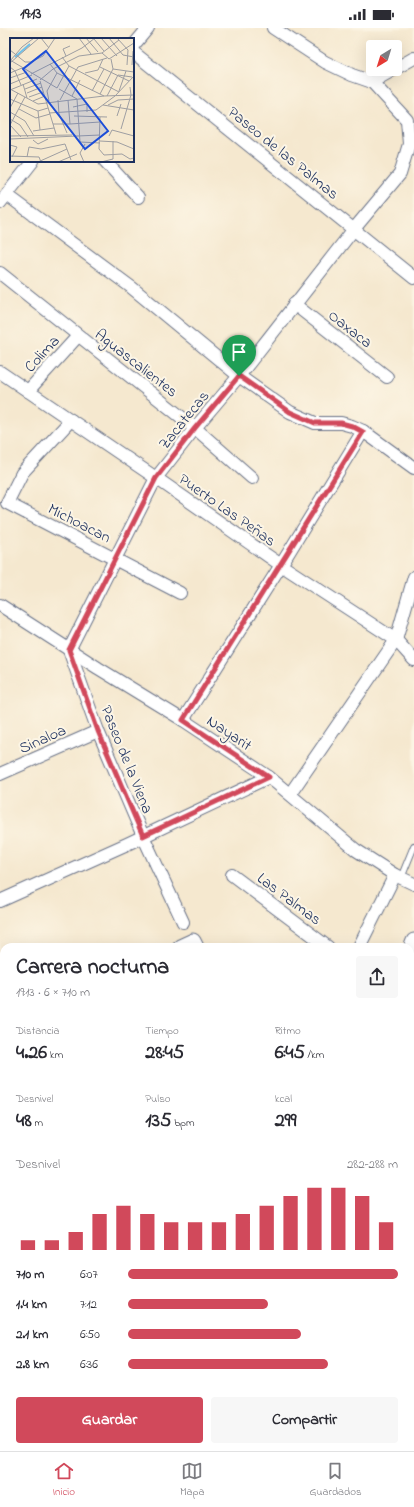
<!DOCTYPE html>
<html lang="es">
<head>
<meta charset="utf-8">
<style>
  body { margin:0; font-family:"Indie Flower",sans-serif; background:#f7f7f7; color:#2b2b33; height:100vh; display:flex; flex-direction:column; font-size:15px; white-space:nowrap }
  * { box-sizing:border-box; margin:0 }
  p { font-size:13px; color:#7c7c81 }
  .icon { flex:none; width:22px; height:22px; fill:none; stroke:currentColor; stroke-width:2; stroke-linecap:round; stroke-linejoin:round }
  .map { position:relative; flex:1; overflow:hidden }
  .drawer { position:absolute; left:0px; top:915px; width:414px; height:508px; display:flex; flex-direction:column; background:#fff; border-radius:12px 12px 0 0; box-shadow:0 4px 16px #0002 }
  .drawer>* { flex:none }
  .needle { width:26px; rotate:218deg }
  .controls { position:absolute; left:366px; top:12px; display:grid; gap:8px }
  .controls a { display:grid; place-items:center; width:36px; height:36px; border-radius:4px; background:#fff; box-shadow:0 4px 16px #0002; font-size:20px }
  .pin { position:absolute; display:grid; place-items:center; width:34px; height:34px; color:#fff; margin:-41px -17px; border-radius:50% 50% 50% 0; rotate:-45deg; box-shadow:0 0 4px #0007 }
  .pin .icon { rotate:45deg }
  .round { display:grid; place-items:center; flex:none; width:42px; height:42px; border-radius:4px; background:#f7f7f7 }
  .overview { display:flex; align-items:center; justify-content:space-between; height:68px; padding:0 16px }
  h1 { font-size:22px; font-weight:700; line-height:30px }
  .figures { display:grid; grid-template-columns:repeat(3,1fr); gap:6px; height:68px; padding:4px 16px }
  .figures div { display:grid; align-content:center }
  .figures b { font-size:20px; font-weight:700 }
  .figures small { font-size:11px; font-weight:400 }
  .figures p { font-size:11px }
  .chart { height:112px; padding:8px 16px }
  .chart p { display:flex; justify-content:space-between }
  .chart svg { width:100%; height:72px; margin-top:4px; stroke:#d1495b; stroke-width:6 }
  .primary-button { display:flex; gap:8px; margin-top:auto; padding:8px 16px }
  .primary-button a { flex:1; height:46px; border-radius:4px; background:#d1495b; color:#fff; font-size:16px; font-weight:700; line-height:46px; text-align:center }
  .primary-button a+a { background:#f7f7f7; color:#2b2b33 }
  ul { padding:0 16px; list-style:none; font-size:13px }
  li { display:grid; grid-template-columns:64px 48px 1fr; align-items:center; height:30px }
  li i { height:10px; border-radius:5px; background:#d1495b }
  .status { display:flex; justify-content:space-between; align-items:center; height:28px; padding:0 20px; background:#fff; direction:ltr }
  .status svg { height:11px; fill:currentColor }
  .menu { display:flex; justify-content:space-around; align-items:center; height:56px; border-top:1px solid #e1e1e2; background:#fff; font-size:11px; color:#7c7c81 }
  .menu a { display:grid; justify-items:center; gap:2px }
  .menu .current { color:#d1495b }
  .map>svg:first-child { display:block }
  .lines { fill:none; stroke-linecap:round; stroke-linejoin:round }
  .service-casing { stroke:#677086; stroke-width:8 }
  .minor-casing { stroke:#677086; stroke-width:14 }
  .tertiary-casing { stroke:#677086; stroke-width:17 }
  .service { stroke:#fff; stroke-width:6 }
  .minor { stroke:#fff; stroke-width:12 }
  .tertiary { stroke:#fff; stroke-width:15 }
  .route-casing { stroke:#fff; stroke-width:8 }
  .route { stroke:#d1495b; stroke-width:5 }
  .labels { text-anchor:middle; stroke-width:4; stroke-linejoin:round; paint-order:stroke }
  .street-label { font-size:16px; fill:#1b2f5e; stroke:#fcf5e5 }
  .inset-river { fill:none; stroke:#6ec2eb; stroke-width:2 }
  .inset-road { fill:none; stroke:#9e9ea2; stroke-width:1 }
  .view { fill:#1d4ed8; fill-opacity:0.15; stroke:#1d4ed8; stroke-width:2 }
  .inset-edge { fill:none; stroke:#1b2f5e; stroke-width:2 }
</style>
</head>
<body>
<div class="status"><b>19:13</b><svg viewBox="0 0 49 12"><path d="M0 12V9h3v3zM5 12V6h3v6zM10 12V3h3v9zM15 12V0h3v12zM26 1h20v11H26zM47 4h2v5h-2z"/></svg></div>
<div class="map">
<svg width="414" height="1423" viewBox="0 0 414 1423">
  <rect width="100%" height="100%" fill="#fcf5e5"/>
  <filter id="ink" filterUnits="userSpaceOnUse"><feTurbulence type="fractalNoise" baseFrequency=".025" numOctaves="2"/><feDisplacementMap in="SourceGraphic" scale="8" xChannelSelector="R" yChannelSelector="G"/><feConvolveMatrix kernelMatrix="1 2 1 2 8 2 1 2 1" color-interpolation-filters="sRGB"/></filter>
  <filter id="wash" filterUnits="userSpaceOnUse"><feTurbulence type="fractalNoise" baseFrequency=".012" numOctaves="4" result="noise"/><feDisplacementMap in="SourceGraphic" scale="16" xChannelSelector="R" yChannelSelector="G"/><feGaussianBlur stdDeviation="0.9" result="paint"/><feColorMatrix in="noise" values="0 0 0 0 0 0 0 0 0 0 0 0 0 0 0 0 0 1.4 0 .05"/><feComposite in="paint" operator="in"/></filter>
  <g filter="url(#wash)">
    <rect width="100%" height="100%" fill="#f5e8cf"/>
  </g>
  <g filter="url(#ink)">
    <g class="lines">
      <defs>
        <path id="service" d="M401 850 414 818"/>
        <g id="minor">
          <path d="M133 18 148 0"/>
          <path d="M133 24 414 250"/>
          <path d="M372 54 414 30"/>
          <path d="M105 133 138 169"/>
          <path d="M7 167 131 259 239 348 290 384 315 395H341L352 398 363 403"/>
          <path d="M0 175 33 133"/>
          <path d="M0 245 195 400 252 450"/>
          <path d="M294 276 387 349"/>
          <path d="M0 344 156 450 281 537 396 612 414 632"/>
          <path d="M28 363 78 308"/>
          <path d="M71 392 22 445 7 475 180 565"/>
          <path d="M0 577 98 640 183 692 269 749 356 822 395 847 414 856"/>
          <path d="M183 692 281 537 363 403 414 440"/>
          <path d="M0 746 98 703"/>
          <path d="M290 766 396 612 414 549"/>
          <path d="M232 847 328 919"/>
          <path d="M0 873 127 816 269 749"/>
          <path d="M183 894 143 808 98 703 69 622 156 450 195 400 239 348 354 201 400 146 409 116 407 92 372 54 352 47 325 34 273 0"/>
          <path d="M359 919 395 847"/>
          <path d="M410 930 414 932"/>
          <path d="M0 997 4 995"/>
          <path d="M410 1002 414 1003"/>
          <path d="M410 1072 414 1074"/>
          <path d="M410 1142 414 1143"/>
          <path d="M0 1149 4 1150"/>
          <path d="M410 1218 414 1219"/>
          <path d="M0 1237 4 1238"/>
          <path d="M410 1295 414 1296"/>
          <path d="M410 1366 414 1367"/>
          <path d="M0 1407 4 1406"/>
          <path d="M197 1419 213 1423"/>
        </g>
        <g id="tertiary">
          <path d="M180 919 193 913 196 919"/>
          <path d="M410 923 414 913"/>
          <path d="M0 950 4 959"/>
          <path d="M408 1419 409 1423"/>
        </g>
      </defs>
      <use href="#service" class="service-casing"/>
      <use href="#minor" class="minor-casing"/>
      <use href="#tertiary" class="tertiary-casing"/>
      <use href="#service" class="service"/>
      <use href="#minor" class="minor"/>
      <use href="#tertiary" class="tertiary"/>
    </g>
  </g>
  <g class="lines" filter="url(#ink)">
    <defs>
      <path id="route" d="M239 348 290 384 315 395H341L352 398 363 404 183 692 269 749 143 808 98 703 69 622 156 450 195 400Z"/>
    </defs>
    <use href="#route" class="route-casing"/>
    <use href="#route" class="route"/>
  </g>
  <g class="labels">
    <g class="street-label">
      <text transform="translate(284 124) rotate(39)" y="6">Paseo de las Palmas</text>
      <text transform="translate(351 300) rotate(38)" y="6">Oaxaca</text>
      <text transform="translate(41 325) rotate(-47)" y="6">Colima</text>
      <text transform="translate(137 334) rotate(38)" y="6">Aguascalientes</text>
      <text transform="translate(183 391) rotate(-51)" y="6">Zacatecas</text>
      <text transform="translate(228 481) rotate(35)" y="6">Puerto Las Peñas</text>
      <text transform="translate(80 494) rotate(27)" y="6">Michoacan</text>
      <text transform="translate(230 704) rotate(34)" y="6">Nayarit</text>
      <text transform="translate(42 710) rotate(-24)" y="6">Sinaloa</text>
      <text transform="translate(128 731) rotate(68)" y="6">Paseo de la Viena</text>
      <text transform="translate(290 870) rotate(37)" y="6">Las Palmas</text>
    </g>
  </g>
  <g transform="translate(10 10)">
    <rect width="124" height="124" fill="#f5e8cf"/>
    <path class="inset-river" d="M5 19 20 6"/>
    <path class="inset-road" d="M31 0 39 10M69 0 81 16M76 0 88 14M91 0 107 18M99 0 113 17 124 19M107 0 118 12 117 27M84 1 94 13M0 12 15 24H21L33 18 45 0M92 15 99 21 124 5M56 18 53 11 60 8M52 19 59 28 109 54M0 22 47 50 59 28M0 23 12 9 24 0M0 25 29 0M40 26 47 35 94 58 124 57M122 27 123 13M0 29 5 33 11 47M90 29 119 43M103 31 124 34M0 35 12 30M75 35 88 32 93 21M21 36 72 10 85 0M0 40 17 34M30 42 43 31 69 18 92 15 109 2M30 43 46 96M0 46 22 37M13 46 17 60M0 51 28 66 94 58M15 51 31 45M49 51 67 61 70 104 90 105M0 52 27 41M82 53 94 31M109 53 116 33M17 55 32 49M90 56 103 31 101 21M62 58 70 42M97 58 108 37 122 39M19 59 33 54M0 61 28 73 38 70M48 62 49 76 57 95M50 62 68 29 97 20M23 63 35 58M39 63 37 53 47 35M93 67 124 72M98 67 108 62 124 61M63 69 77 66V74M0 70 8 55M9 71 26 80 40 76M28 73 30 92M0 74 15 83 24 98M39 75 86 72 105 58 124 38M64 78 97 79M107 78 111 66M90 79 89 111 94 117M0 81 10 87 18 99M43 86H60L58 62M60 86 90 84M0 87 15 59M0 87 11 99M111 91 121 57 120 49M23 93 44 90M0 98 62 97M99 98 102 92 124 98M0 101 90 97M23 102 28 106 38 101M90 103 107 104 124 111M0 107 7 109 2 119M94 117 112 116 120 121 124 120M0 118 29 119 31 124M17 119 19 109 31 111 55 106 61 122M28 124 57 111M48 124 67 116M74 124 70 115 75 106M91 124 103 121V103"/>
    <path class="view" d="M36 13 98 93 75 111 13 31Z"/>
    <rect width="124" height="124" class="inset-edge"/>
  </g>
</svg>
<div class="controls">
<a><svg class="needle" viewBox="-14 -14 28 28"><path d="M0-13l5 13h-10z" fill="#e53935"/><path d="M0 13l5-13h-10z" fill="#7c7c81"/></svg></a>
</div>
<div class="pin" style="left:239px;top:348px;background:#1e9e55"><svg class="icon" aria-label="arrive" viewBox="0 0 24 24"><path d="M6 21V4h12l-3 4 3 4H6"/></svg></div>
<section class="drawer">
<div class="overview"><div><h1>Carrera nocturna</h1><p>19:13 · 6 × 710 m</p></div><a class="round"><svg class="icon" aria-label="share" viewBox="0 0 24 24"><path d="M12 15V3M7 8l5-5 5 5M5 13v7h14v-7"/></svg></a></div>
<div class="figures">
<div><p>Distancia</p><b>4.26<small> km</small></b></div>
<div><p>Tiempo</p><b>28:45</b></div>
<div><p>Ritmo</p><b>6:45<small> /km</small></b></div>
</div>
<div class="figures">
<div><p>Desnivel</p><b>48<small> m</small></b></div>
<div><p>Pulso</p><b>135<small> bpm</small></b></div>
<div><p>kcal</p><b>299</b></div>
</div>
<div class="chart"><p><span>Desnivel</span>282–288 m</p>
<svg viewBox="0 0 160 44" preserveAspectRatio="none"><path d="M5 44V38M15 44V38M25 44V33M35 44V22M45 44V17M55 44V22M65 44V27M75 44V27M85 44V27M95 44V22M105 44V17M115 44V11M125 44V6M135 44V6M145 44V11M155 44V27"/></svg>
</div>
<ul>
<li><b>710 m</b>6:07<i style="width:100%"></i></li>
<li><b>1.4 km</b>7:12<i style="width:52%"></i></li>
<li><b>2.1 km</b>6:50<i style="width:64%"></i></li>
<li><b>2.8 km</b>6:36<i style="width:74%"></i></li>
</ul>
<div class="primary-button"><a>Guardar</a><a>Compartir</a></div>
</section>
</div>
<nav class="menu">
<a class="current"><svg class="icon" aria-label="home" viewBox="0 0 24 24"><path d="M3 11l9-7 9 7M6 9v11h12V9"/></svg>Inicio</a>
<a><svg class="icon" aria-label="map" viewBox="0 0 24 24"><path d="M3 6l6-2 6 2 6-2v14l-6 2-6-2-6 2zM9 4v14M15 6v14"/></svg>Mapa</a>
<a><svg class="icon" aria-label="saved" viewBox="0 0 24 24"><path d="M7 4h10v16l-5-4-5 4z"/></svg>Guardados</a>
</nav>
</body>
</html>
